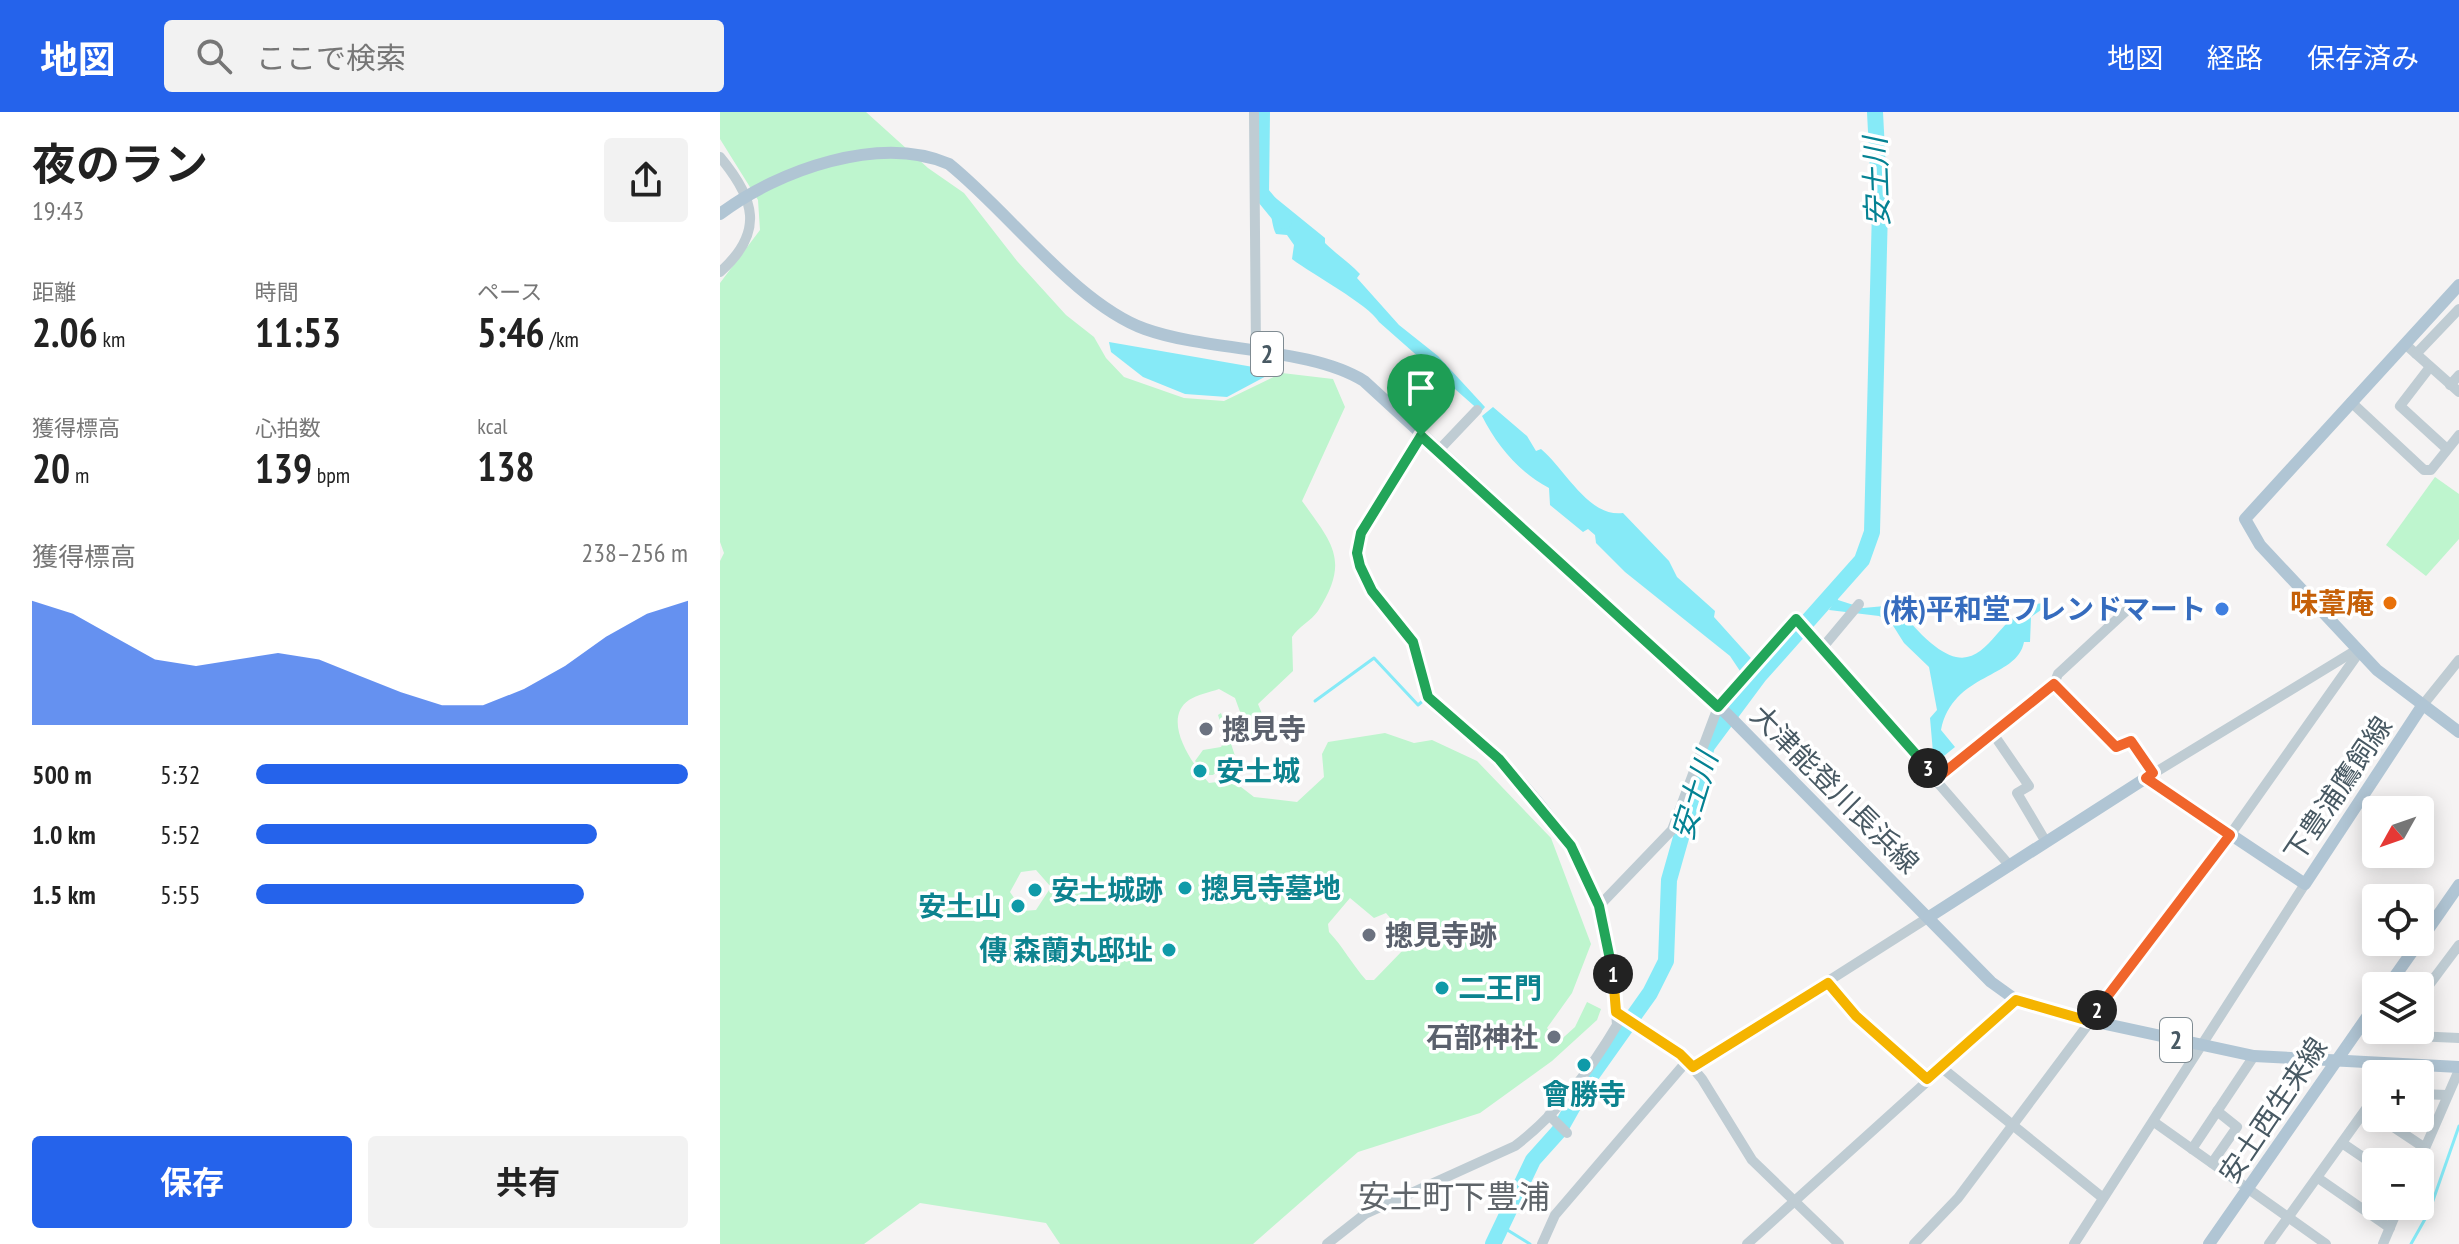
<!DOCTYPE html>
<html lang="ja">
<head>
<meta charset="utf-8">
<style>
  body { margin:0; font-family:"PT Sans Narrow","Noto Sans JP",sans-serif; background:#f2f2f2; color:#222; height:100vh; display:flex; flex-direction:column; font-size:30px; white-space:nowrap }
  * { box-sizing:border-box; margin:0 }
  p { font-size:26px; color:#767676 }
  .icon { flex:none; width:44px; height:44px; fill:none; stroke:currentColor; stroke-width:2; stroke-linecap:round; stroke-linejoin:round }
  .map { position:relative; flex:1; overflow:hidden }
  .drawer { display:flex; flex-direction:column; background:#fff; width:720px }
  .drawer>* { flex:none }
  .needle { width:52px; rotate:230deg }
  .fabs { position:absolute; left:1642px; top:684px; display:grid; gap:16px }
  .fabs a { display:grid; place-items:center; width:72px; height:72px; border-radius:8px; background:#fff; box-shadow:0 4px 20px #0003; font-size:40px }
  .pin { position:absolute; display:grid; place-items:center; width:68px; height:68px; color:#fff; margin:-82px -34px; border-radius:50% 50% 50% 0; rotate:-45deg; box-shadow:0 0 8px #0007 }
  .pin .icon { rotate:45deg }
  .km { position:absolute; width:40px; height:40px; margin:-20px; border-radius:50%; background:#222; color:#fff; font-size:22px; line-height:40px; text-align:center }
  .round { display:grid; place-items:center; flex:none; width:84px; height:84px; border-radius:8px; background:#f2f2f2 }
  .headline { display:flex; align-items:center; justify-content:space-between; height:136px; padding:0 32px }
  h1 { font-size:44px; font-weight:700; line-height:60px }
  .stats { display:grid; grid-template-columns:repeat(3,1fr); gap:12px; height:136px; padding:8px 32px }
  .stats div { display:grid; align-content:center }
  .stats b { font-size:40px; font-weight:700 }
  .stats small { font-size:22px; font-weight:400 }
  .stats p { font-size:22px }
  .chart { height:224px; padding:16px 32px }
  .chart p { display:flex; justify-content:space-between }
  .chart svg { width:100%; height:144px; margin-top:8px; fill:#2563eb; opacity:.7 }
  .button { display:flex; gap:16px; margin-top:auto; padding:16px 32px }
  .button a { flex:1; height:92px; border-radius:8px; background:#2563eb; color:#fff; font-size:32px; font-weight:700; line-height:92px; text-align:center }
  .button a+a { background:#f2f2f2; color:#222 }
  ul { padding:0 32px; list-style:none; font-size:26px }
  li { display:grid; grid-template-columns:128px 96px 1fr; align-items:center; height:60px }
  li i { height:20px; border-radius:10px; background:#2563eb }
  header { display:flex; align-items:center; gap:48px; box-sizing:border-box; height:112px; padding:0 40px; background:#2563eb; color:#fff }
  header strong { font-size:38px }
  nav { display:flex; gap:44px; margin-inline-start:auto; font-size:28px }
  .search { width:560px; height:72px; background:#f2f2f2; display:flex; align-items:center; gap:20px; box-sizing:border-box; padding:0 28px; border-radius:8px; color:#767676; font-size:30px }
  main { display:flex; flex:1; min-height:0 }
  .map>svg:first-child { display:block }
  .green { fill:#bef5ce; fill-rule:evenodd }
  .water { fill:#86eaf7 }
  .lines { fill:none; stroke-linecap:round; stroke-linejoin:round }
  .stream { stroke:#86eaf7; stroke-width:3 }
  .river { stroke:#86eaf7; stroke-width:16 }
  .minor { stroke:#bfccd3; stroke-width:10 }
  .major { stroke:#b0c5d4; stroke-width:12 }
  .split-1-casing { stroke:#fff; stroke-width:16 }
  .split-2-casing { stroke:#fff; stroke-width:16 }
  .split-3-casing { stroke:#fff; stroke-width:16 }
  .split-4-casing { stroke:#fff; stroke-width:16 }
  .split-1 { stroke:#22a559; stroke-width:10 }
  .split-2 { stroke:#f5b400; stroke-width:10 }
  .split-3 { stroke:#f0652b; stroke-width:10 }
  .split-4 { stroke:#22a559; stroke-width:10 }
  .food-dot { fill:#e8710a; stroke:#fff; stroke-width:3 }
  .shop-dot { fill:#3f7fe0; stroke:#fff; stroke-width:3 }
  .worship-dot { fill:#6b7280; stroke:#fff; stroke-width:3 }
  .culture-dot { fill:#0f9aa8; stroke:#fff; stroke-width:3 }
  .labels { text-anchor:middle; stroke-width:7; stroke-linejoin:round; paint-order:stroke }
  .shield { fill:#fff; stroke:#7f8b92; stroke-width:2 }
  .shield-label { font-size:26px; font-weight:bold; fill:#485963 }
  .food-label { font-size:28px; font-weight:bold; fill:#c56008; stroke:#fff; text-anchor:end }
  .shop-label { font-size:28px; font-weight:bold; fill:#366cbe; stroke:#fff; text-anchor:end }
  .worship-label { font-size:28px; font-weight:bold; fill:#5b616d; stroke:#fff; text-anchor:start }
  .culture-label { font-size:28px; font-weight:bold; fill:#0d838f; stroke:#fff; text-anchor:start }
  .street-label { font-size:28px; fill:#485963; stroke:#fff }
  .water-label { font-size:30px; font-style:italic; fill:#048293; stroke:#fff }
  .quarter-label { font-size:32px; fill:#5e6469; stroke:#fff }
</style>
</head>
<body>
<header>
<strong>地図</strong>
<div class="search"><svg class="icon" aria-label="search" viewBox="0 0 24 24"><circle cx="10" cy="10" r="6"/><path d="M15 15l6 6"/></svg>ここで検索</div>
<nav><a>地図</a><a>経路</a><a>保存済み</a></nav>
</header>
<main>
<section class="drawer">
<div class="headline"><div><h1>夜のラン</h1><p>19:43</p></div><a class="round"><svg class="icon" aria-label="share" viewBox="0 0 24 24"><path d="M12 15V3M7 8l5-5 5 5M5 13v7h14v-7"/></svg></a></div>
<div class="stats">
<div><p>距離</p><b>2.06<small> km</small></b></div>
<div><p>時間</p><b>11:53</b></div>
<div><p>ペース</p><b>5:46<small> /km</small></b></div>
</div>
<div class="stats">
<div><p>獲得標高</p><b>20<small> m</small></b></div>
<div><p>心拍数</p><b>139<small> bpm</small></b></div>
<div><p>kcal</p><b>138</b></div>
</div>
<div class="chart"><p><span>獲得標高</span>238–256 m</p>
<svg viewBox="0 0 160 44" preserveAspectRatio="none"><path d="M0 44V6L10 10L20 17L30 24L40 26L50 24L60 22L70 24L80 29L90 34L100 38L110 38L120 33L130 26L140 17L150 10L160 6V44z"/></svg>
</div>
<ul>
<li><b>500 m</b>5:32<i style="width:100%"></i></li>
<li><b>1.0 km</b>5:52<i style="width:79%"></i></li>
<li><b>1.5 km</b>5:55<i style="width:76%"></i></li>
</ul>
<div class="button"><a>保存</a><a>共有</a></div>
</section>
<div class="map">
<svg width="1739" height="1132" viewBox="0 0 1739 1132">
  <rect width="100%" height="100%" fill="#f5f3f3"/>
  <g class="green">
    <path d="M0 0H146L208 56 244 81 297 149 346 203 374 225 386 246 404 265 464 286 504 289 562 261 613 267 625 295 582 389C613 432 630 449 598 499 591 509 578 515 572 525L573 559 538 592 545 609 532 623 527 619 515 586 499 577C490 580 477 583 469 588 440 608 474 654 489 671L512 668 534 685 577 690 604 665 602 642 608 630 665 621 694 631 712 628 757 649 831 726 871 832 852 881 827 916 830 920 826 925 835 933 855 915 867 890 881 897 877 908 832 949 760 1001 638 1040 533 1132H340L326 1111 200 1091 144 1132H0V449L4 441 0 430V171L40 118 38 88 0 27ZM316 758 331 775 316 798 303 799 290 780 301 760ZM630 786 654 806 666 801 687 826 685 836 654 868H646C631 851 624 836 609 820L608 812Z"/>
    <path d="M1715 365 1739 382V427L1706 464 1666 433Z"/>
    <path d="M501 601 515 644 493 663H488L475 649 483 638 501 635 506 627 498 603Z"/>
  </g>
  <g class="water">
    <path d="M552 83 605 126V131C617 143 629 150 640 162L637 166 679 213 718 244 765 295 761 300 659 210C648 192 593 163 572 147L574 133 567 123 556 122C550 110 553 96 544 86Z"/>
    <path d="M389 230 556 259 507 285 465 282 423 265 391 240Z"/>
    <path d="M773 295 807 324 816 339 821 337C845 357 869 406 903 401L949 449 957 465 995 499 994 505 1038 554 1026 568 1010 544 905 460 876 431 875 423 868 417 863 420 830 393 829 376C800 361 777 334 762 304Z"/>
    <path d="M1117 485 1118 488 1143 496 1176 493C1271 615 1264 486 1331 491L1311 505 1310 530H1304C1297 567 1233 560 1221 618L1235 635 1214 652 1210 606 1217 598 1209 555 1184 531 1172 512 1159 504 1109 498Z"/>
  </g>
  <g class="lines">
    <g class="stream">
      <path d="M595 589 654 546 698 593 705 587"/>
      <path d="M781 1114 810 1132"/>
      <path d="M1691 1132 1709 1100 1739 1014"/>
    </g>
    <g class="river">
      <path d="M542 0 541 81 564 109"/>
      <path d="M773 1132 813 1048 839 1019 866 971 930 881 946 849 949 768 987 634 1039 564 1142 448 1152 420 1160 97 1155 0"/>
    </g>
    <g class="minor">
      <path d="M534 0 536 240"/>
      <path d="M0 45C35 87 45 120 0 160"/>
      <path d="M1685 232 1739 280"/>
      <path d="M1696 242 1739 197"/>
      <path d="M1710 255 1680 294 1727 337"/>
      <path d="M1730 273 1739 263"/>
      <path d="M1631 290 1704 358H1711L1739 323"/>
      <path d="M718 339 757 298"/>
      <path d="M1103 535 1139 492"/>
      <path d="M1334 572 1396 635 1411 629 1433 661"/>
      <path d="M1702 594 1739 548"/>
      <path d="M1274 623 1309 674 1297 681 1326 730"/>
      <path d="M1426 666 1633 540 1640 539"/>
      <path d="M1216 667 1334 572 1338 562 1406 499"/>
      <path d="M879 794 952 718 998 595 1076 507 1290 754"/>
      <path d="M1108 871 1136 904 1207 967"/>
      <path d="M1700 885 1739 833"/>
      <path d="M896 900 967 949 982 967 1032 1048 1119 1132"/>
      <path d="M1675 918 1672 923 1739 926"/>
      <path d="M973 955 1209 805"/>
      <path d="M1222 956 1296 888"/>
      <path d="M1700 982 1727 983"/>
      <path d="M829 1003 847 1021"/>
      <path d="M1660 1006 1705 1036"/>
      <path d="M1434 1010 1606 1132"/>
      <path d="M1622 1031 1656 1054"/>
      <path d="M1472 1037 1534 944"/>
      <path d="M1699 1050 1739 958"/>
      <path d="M1492 1051 1517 1015 1497 999"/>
      <path d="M1598 1066 1670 1116"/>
      <path d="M607 1132 645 1102 795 1034C836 1003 871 957 897 913 893 858 887 798 860 749 840 713 802 668 773 640 754 622 721 607 708 585 697 566 700 540 688 521 669 494 634 471 638 434 640 411 687 347 701 324"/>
      <path d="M822 1132 835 1103 967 949"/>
      <path d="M1027 1132 1222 956 1383 1086"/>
      <path d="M1194 1132 1238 1086 1510 723 1640 539"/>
      <path d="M1354 1132 1585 772"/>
      <path d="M1549 1132 1656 983"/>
      <path d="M1663 1132 1679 1094"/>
    </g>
    <g class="major">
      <path d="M0 102C58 58 160 22 229 52 289 100 356 192 425 217 489 240 590 235 644 269L1007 602 1271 870 1296 888 1339 902 1534 944 1739 955"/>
      <path d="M1739 173 1525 407 1540 433 1657 558 1739 620"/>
      <path d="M1209 805 1426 666 1585 772 1702 594"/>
      <path d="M1700 829 1739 773"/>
      <path d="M1668 874 1699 830"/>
      <path d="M1489 1132 1656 892"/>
    </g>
  </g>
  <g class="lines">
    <defs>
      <path id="split-1" d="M701 324 641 421 637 441 640 454 652 479 693 530 708 585 779 647 851 734 879 794 893 862"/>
      <path id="split-2" d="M893 862 896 900 960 942 973 955 1108 871 1136 904 1207 967 1296 888 1369 909 1377 898"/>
      <path id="split-3" d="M1208 656 1216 667 1334 572 1396 635 1411 629 1433 661 1426 666 1510 723 1377 898"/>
      <path id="split-4" d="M701 324 998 595 1076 507 1208 656"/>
    </defs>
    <use href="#split-1" class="split-1-casing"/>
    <use href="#split-2" class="split-2-casing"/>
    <use href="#split-3" class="split-3-casing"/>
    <use href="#split-4" class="split-4-casing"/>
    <use href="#split-1" class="split-1"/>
    <use href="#split-2" class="split-2"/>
    <use href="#split-3" class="split-3"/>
    <use href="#split-4" class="split-4"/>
  </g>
  <circle class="food-dot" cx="1670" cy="491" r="8"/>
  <circle class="shop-dot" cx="1502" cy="497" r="8"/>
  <g class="worship-dot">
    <circle cx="486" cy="617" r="8"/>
    <circle cx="649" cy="823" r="8"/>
    <circle cx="834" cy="925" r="8"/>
  </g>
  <g class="culture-dot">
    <circle cx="480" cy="659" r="8"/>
    <circle cx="465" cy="776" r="8"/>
    <circle cx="315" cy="778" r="8"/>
    <circle cx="298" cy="794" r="8"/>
    <circle cx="449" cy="838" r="8"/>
    <circle cx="722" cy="876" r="8"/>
    <circle cx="864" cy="953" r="8"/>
  </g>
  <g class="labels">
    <g class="shield">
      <rect x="531" y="220" width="32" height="44" rx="6"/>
      <rect x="1440" y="906" width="32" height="44" rx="6"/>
    </g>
    <g class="shield-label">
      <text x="547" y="251">2</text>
      <text x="1456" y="937">2</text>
    </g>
    <g class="food-label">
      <text x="1654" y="501">味葦庵</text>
    </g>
    <g class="shop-label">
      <text x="1486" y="507">(株)平和堂フレンドマート</text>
    </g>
    <g class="worship-label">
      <text x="502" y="627">摠見寺</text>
      <text x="665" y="833">摠見寺跡</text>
      <text x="818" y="935" text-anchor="end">石部神社</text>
    </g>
    <g class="culture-label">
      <text x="496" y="669">安土城</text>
      <text x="481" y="786">摠見寺墓地</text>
      <text x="331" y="788">安土城跡</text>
      <text x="282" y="804" text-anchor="end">安土山</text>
      <text x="433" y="848" text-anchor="end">傳 森蘭丸邸址</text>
      <text x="738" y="886">二王門</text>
      <text x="864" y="992" text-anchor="middle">會勝寺</text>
    </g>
    <g class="street-label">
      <text transform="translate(1115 677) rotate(45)" y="10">大津能登川長浜線</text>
      <text transform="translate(1618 677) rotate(-56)" y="10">下豊浦鷹飼線</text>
      <text transform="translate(1553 998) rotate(-56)" y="10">安土西生来線</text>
    </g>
    <g class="water-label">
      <text transform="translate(1157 70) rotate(-92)" y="10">安土川</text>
      <text transform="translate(975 684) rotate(-73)" y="10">安土川</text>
    </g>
    <g class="quarter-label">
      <text x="734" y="1096">安土町下豊浦</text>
    </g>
  </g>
</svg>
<div class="fabs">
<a><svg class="needle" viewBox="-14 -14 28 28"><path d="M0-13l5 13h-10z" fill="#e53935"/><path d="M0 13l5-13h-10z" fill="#767676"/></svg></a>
<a><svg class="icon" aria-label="locate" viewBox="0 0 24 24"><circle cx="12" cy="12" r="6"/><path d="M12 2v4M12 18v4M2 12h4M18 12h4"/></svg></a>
<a><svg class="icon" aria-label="layers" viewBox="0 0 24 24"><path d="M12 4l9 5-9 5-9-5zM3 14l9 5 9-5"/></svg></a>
<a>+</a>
<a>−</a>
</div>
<div class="pin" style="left:701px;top:324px;background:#1e9e55"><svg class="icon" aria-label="arrive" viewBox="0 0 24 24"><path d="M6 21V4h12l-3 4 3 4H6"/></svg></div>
<b class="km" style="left:893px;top:862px">1</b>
<b class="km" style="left:1377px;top:898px">2</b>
<b class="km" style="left:1208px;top:656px">3</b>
</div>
</main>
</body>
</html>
